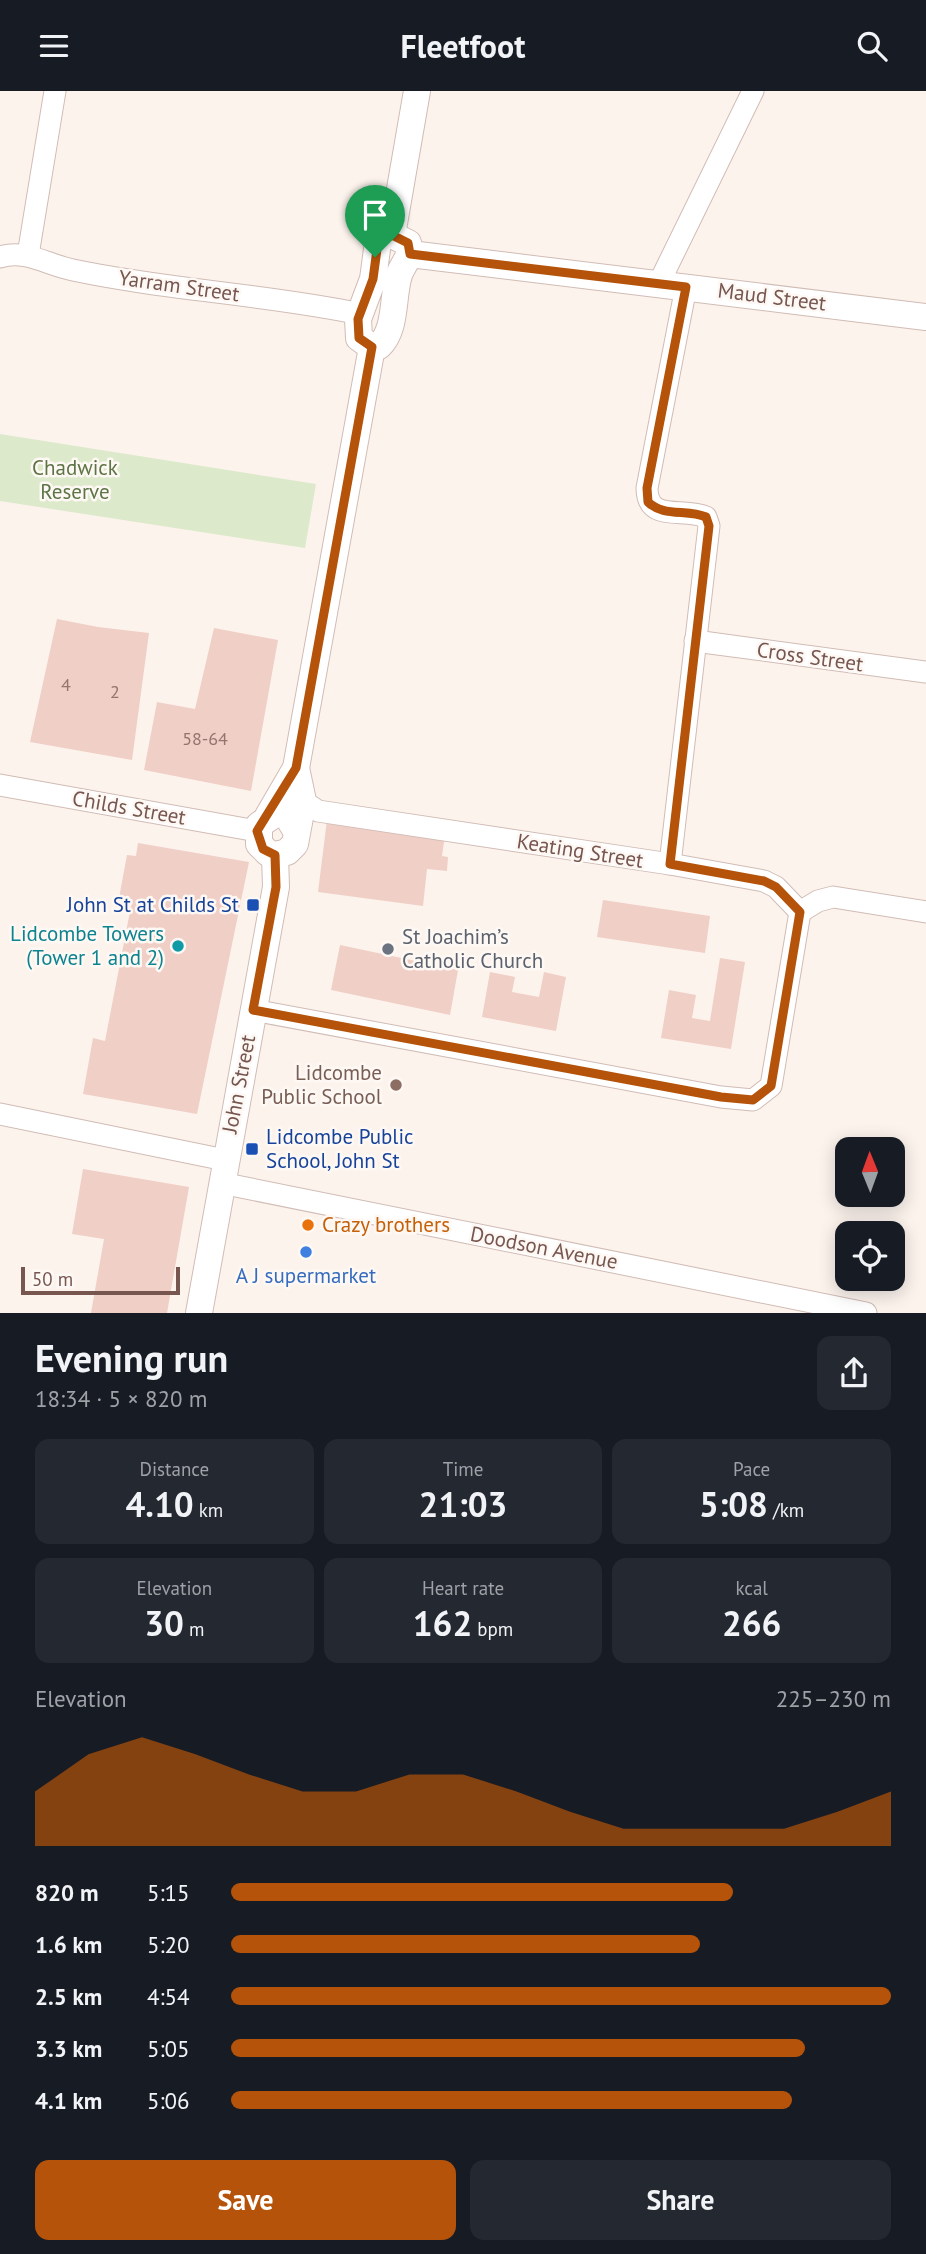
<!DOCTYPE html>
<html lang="en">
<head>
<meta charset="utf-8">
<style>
  body { margin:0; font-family:"PT Sans",sans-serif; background:#242831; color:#f1f3f6; height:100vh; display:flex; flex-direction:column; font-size:26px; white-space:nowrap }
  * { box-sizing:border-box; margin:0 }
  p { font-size:23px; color:#9ea1a6 }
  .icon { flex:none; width:38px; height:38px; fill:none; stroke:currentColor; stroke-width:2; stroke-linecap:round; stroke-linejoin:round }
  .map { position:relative; height:1222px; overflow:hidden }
  .sheet { display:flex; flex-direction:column; background:#171b24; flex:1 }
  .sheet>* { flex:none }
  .needle { width:46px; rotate:359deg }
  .fabs { position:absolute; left:835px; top:1046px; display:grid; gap:14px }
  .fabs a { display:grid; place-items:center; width:70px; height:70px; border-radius:14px; background:#171b24; box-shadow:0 4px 18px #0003; font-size:35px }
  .scale { position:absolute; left:21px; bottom:18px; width:159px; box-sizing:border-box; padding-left:7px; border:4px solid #775650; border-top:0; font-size:19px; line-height:24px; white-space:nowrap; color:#775650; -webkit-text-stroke:5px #fef8f4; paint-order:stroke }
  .pin { position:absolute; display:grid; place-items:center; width:60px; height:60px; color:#fff; margin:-72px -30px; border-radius:50% 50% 50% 0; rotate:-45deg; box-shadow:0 0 7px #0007 }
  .pin .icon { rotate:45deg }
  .round { display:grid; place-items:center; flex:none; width:74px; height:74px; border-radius:14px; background:#242831 }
  .summary { display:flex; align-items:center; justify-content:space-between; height:119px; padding:0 35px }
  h1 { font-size:38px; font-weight:600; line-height:52px }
  .stats { display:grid; grid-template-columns:repeat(3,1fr); gap:10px; height:119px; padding:7px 35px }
  .stats div { display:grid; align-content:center; border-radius:14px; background:#242831; text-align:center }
  .stats b { font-size:35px; font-weight:600 }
  .stats small { font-size:19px; font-weight:400 }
  .stats p { font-size:19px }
  .chart { height:196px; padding:14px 35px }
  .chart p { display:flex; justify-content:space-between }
  .chart svg { width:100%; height:126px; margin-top:7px; fill:#b45309; opacity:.7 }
  .action { display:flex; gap:14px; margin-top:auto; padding:14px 35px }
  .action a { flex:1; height:80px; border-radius:14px; background:#b45309; color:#fff; font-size:28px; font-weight:600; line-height:80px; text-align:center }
  .action a+a { background:#242831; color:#f1f3f6 }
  ul { padding:0 35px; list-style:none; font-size:23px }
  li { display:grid; grid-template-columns:112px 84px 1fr; align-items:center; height:52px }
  li i { height:18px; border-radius:9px; background:#b45309 }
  header { display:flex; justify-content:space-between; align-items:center; height:91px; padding:0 35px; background:#171b24; font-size:32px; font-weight:600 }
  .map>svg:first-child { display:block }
  .green { fill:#dde9cb }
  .building { fill:#f0cfc6 }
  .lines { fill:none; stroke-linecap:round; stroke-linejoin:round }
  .minor-casing { stroke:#d1bcb5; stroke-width:23 }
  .tertiary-casing { stroke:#d1bcb5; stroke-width:28 }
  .minor { stroke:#fff; stroke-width:21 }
  .tertiary { stroke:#fff; stroke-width:26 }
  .route-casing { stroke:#fff; stroke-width:14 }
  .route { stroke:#b45309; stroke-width:9 }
  .transit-dot { fill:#1a4fb4; stroke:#fef8f4; stroke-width:2.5 }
  .culture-dot { fill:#0f9aa8; stroke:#fef8f4; stroke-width:2.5 }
  .worship-dot { fill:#6b7280; stroke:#fef8f4; stroke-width:2.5 }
  .education-dot { fill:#8d6e63; stroke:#fef8f4; stroke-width:2.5 }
  .food-dot { fill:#e8710a; stroke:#fef8f4; stroke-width:2.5 }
  .shop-dot { fill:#3f7fe0; stroke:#fef8f4; stroke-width:2.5 }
  .labels { text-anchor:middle; stroke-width:5; stroke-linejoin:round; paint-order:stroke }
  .number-label { font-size:18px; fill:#95746e }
  .street-label { font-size:21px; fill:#775650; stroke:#fef8f4 }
  .park-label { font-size:21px; fill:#5d7546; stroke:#fef8f4 }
  .transit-label { font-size:21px; fill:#164399; stroke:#fef8f4; text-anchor:end }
  .culture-label { font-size:21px; fill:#0d838f; stroke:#fef8f4; text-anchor:end }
  .worship-label { font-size:21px; fill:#5b616d; stroke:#fef8f4; text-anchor:start }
  .education-label { font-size:21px; fill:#785e54; stroke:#fef8f4; text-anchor:end }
  .food-label { font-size:21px; fill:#c56008; stroke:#fef8f4; text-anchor:start }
  .shop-label { font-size:21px; fill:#366cbe; stroke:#fef8f4 }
</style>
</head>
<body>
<header><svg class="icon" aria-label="menu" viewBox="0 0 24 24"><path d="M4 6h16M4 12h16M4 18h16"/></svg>Fleetfoot<svg class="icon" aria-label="search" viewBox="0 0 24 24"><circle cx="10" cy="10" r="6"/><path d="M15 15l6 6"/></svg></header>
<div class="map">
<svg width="926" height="1222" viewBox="0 0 926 1222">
  <rect width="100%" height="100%" fill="#fcf3ed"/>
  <path class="green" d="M0 343 316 393 305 457 0 410Z"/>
  <g class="building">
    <path d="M57 528 98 536 149 542 132 669 30 651Z"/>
    <path d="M214 537 278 549 251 700 144 679 157 611 195 618Z"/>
    <path d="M327 729 445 744 442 765 448 766 447 780 427 778 423 815 318 801Z"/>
    <path d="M138 752 249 771 197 1023 83 1003 93 947 105 950 132 810 119 807 127 764 136 765Z"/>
    <path d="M603 809 710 825 705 862 597 846Z"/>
    <path d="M340 854 458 879 450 924 331 899Z"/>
    <path d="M720 867 745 871 731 958 661 947 669 899 696 904 692 927 710 930Z"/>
    <path d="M490 881 515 886 512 901 539 906 544 881 566 886 556 940 482 926Z"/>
    <path d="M83 1078 189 1096 167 1222H91L104 1148 72 1143Z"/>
  </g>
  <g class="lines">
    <defs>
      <g id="minor">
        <path d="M28 164 55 0"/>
        <path d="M0 166C26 158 47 174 73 179 167 199 266 203 361 223"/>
        <path d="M659 192 753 0"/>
        <path d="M695 550 926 581"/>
        <path d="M0 694 257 740"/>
        <path d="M303 710 318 720 670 773 764 790 776 796 800 821"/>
        <path d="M670 773 709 435 706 426C683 416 647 432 647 397L686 196"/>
        <path d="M800 821 818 810 833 806 926 821"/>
        <path d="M253 919 721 1006 753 1009 771 995 800 821"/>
        <path d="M0 1023 225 1069"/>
        <path d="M221 1092 866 1222"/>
      </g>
      <g id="tertiary">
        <path d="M392 144 408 152C413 165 403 172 399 184 392 206 397 238 379 255L372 256 359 247 358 228 373 188 378 151 385 145Z"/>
        <path d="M392 144 417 0"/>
        <path d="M410 163 926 226"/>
        <path d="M296 677 303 710 295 753 287 761 275 764 268 762 259 753V734L275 723 287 725 297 741"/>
        <path d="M268 725 296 677 372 256"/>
        <path d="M199 1222 276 796 275 764"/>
      </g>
    </defs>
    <use href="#minor" class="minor-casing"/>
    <use href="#tertiary" class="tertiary-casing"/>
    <use href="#minor" class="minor"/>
    <use href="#tertiary" class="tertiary"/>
  </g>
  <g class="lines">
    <defs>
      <path id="route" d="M392 144 408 152 410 163 686 196 647 397 648 411C663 426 687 418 706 426L709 435 670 773 764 790 776 796 800 821 771 995 753 1009 721 1006 253 919 276 796 275 764 263 758 257 740 296 677 372 256 359 247 358 228 373 188 378 151Z"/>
    </defs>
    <use href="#route" class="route-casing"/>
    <use href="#route" class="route"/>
  </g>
  <g class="transit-dot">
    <rect x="246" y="807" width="14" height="14" rx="3.5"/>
    <rect x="245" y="1051" width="14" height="14" rx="3.5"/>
  </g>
  <circle class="culture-dot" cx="178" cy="855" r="7"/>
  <circle class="worship-dot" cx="388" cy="858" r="7"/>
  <circle class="education-dot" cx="396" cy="994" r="7"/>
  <circle class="food-dot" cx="308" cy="1134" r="7"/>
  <circle class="shop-dot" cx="306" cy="1161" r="7"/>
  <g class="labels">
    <g class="number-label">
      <text x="66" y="600">4</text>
      <text x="115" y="607">2</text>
      <text x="205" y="654">58-64</text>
    </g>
    <g class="street-label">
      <text transform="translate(179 195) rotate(8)" y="7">Yarram Street</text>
      <text transform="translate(772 206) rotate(7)" y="7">Maud Street</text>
      <text transform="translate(810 566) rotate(8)" y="7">Cross Street</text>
      <text transform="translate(129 717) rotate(10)" y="7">Childs Street</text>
      <text transform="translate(580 760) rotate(9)" y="7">Keating Street</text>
      <text transform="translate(239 993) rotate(-79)" y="7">John Street</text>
      <text transform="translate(544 1157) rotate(11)" y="7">Doodson Avenue</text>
    </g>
    <g class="park-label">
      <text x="75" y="384">Chadwick<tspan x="75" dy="24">Reserve</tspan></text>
    </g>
    <g class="transit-label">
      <text x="239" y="821">John St at Childs St</text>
      <text x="266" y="1053" text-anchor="start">Lidcombe Public<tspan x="266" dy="24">School, John St</tspan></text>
    </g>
    <g class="culture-label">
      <text x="164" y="850">Lidcombe Towers<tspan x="164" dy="24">(Tower 1 and 2)</tspan></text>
    </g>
    <g class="worship-label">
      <text x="402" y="853">St Joachim’s<tspan x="402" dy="24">Catholic Church</tspan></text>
    </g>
    <g class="education-label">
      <text x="382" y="989">Lidcombe<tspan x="382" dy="24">Public School</tspan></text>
    </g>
    <g class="food-label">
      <text x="322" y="1141">Crazy brothers</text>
    </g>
    <g class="shop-label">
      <text x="306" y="1192">A J supermarket</text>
    </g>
  </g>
</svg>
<div class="fabs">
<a><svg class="needle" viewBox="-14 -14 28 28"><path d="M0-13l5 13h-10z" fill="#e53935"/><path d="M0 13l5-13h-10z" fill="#9ea1a6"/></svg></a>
<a><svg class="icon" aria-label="locate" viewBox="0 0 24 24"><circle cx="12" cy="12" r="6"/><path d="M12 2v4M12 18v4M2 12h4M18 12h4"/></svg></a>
</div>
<div class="scale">50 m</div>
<div class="pin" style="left:375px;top:166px;background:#1e9e55"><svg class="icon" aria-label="arrive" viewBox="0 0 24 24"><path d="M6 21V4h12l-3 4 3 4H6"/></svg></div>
</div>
<section class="sheet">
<div class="summary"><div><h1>Evening run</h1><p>18:34 · 5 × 820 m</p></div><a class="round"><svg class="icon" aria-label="share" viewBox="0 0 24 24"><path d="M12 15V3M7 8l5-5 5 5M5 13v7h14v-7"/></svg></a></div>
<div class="stats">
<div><p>Distance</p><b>4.10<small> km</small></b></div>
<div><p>Time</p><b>21:03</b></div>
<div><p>Pace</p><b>5:08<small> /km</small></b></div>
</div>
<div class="stats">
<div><p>Elevation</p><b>30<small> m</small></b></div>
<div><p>Heart rate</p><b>162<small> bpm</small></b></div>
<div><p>kcal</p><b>266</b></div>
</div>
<div class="chart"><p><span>Elevation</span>225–230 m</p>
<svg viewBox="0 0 160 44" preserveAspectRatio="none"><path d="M0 44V25L10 12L20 6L30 12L40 19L50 25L60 25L70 19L80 19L90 25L100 32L110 38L120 38L130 38L140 38L150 32L160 25V44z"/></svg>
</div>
<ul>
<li><b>820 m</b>5:15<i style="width:76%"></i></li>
<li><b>1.6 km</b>5:20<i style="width:71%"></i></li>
<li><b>2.5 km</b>4:54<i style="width:100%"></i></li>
<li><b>3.3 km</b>5:05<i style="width:87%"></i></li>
<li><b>4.1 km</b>5:06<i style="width:85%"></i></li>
</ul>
<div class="action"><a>Save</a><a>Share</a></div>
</section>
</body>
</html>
